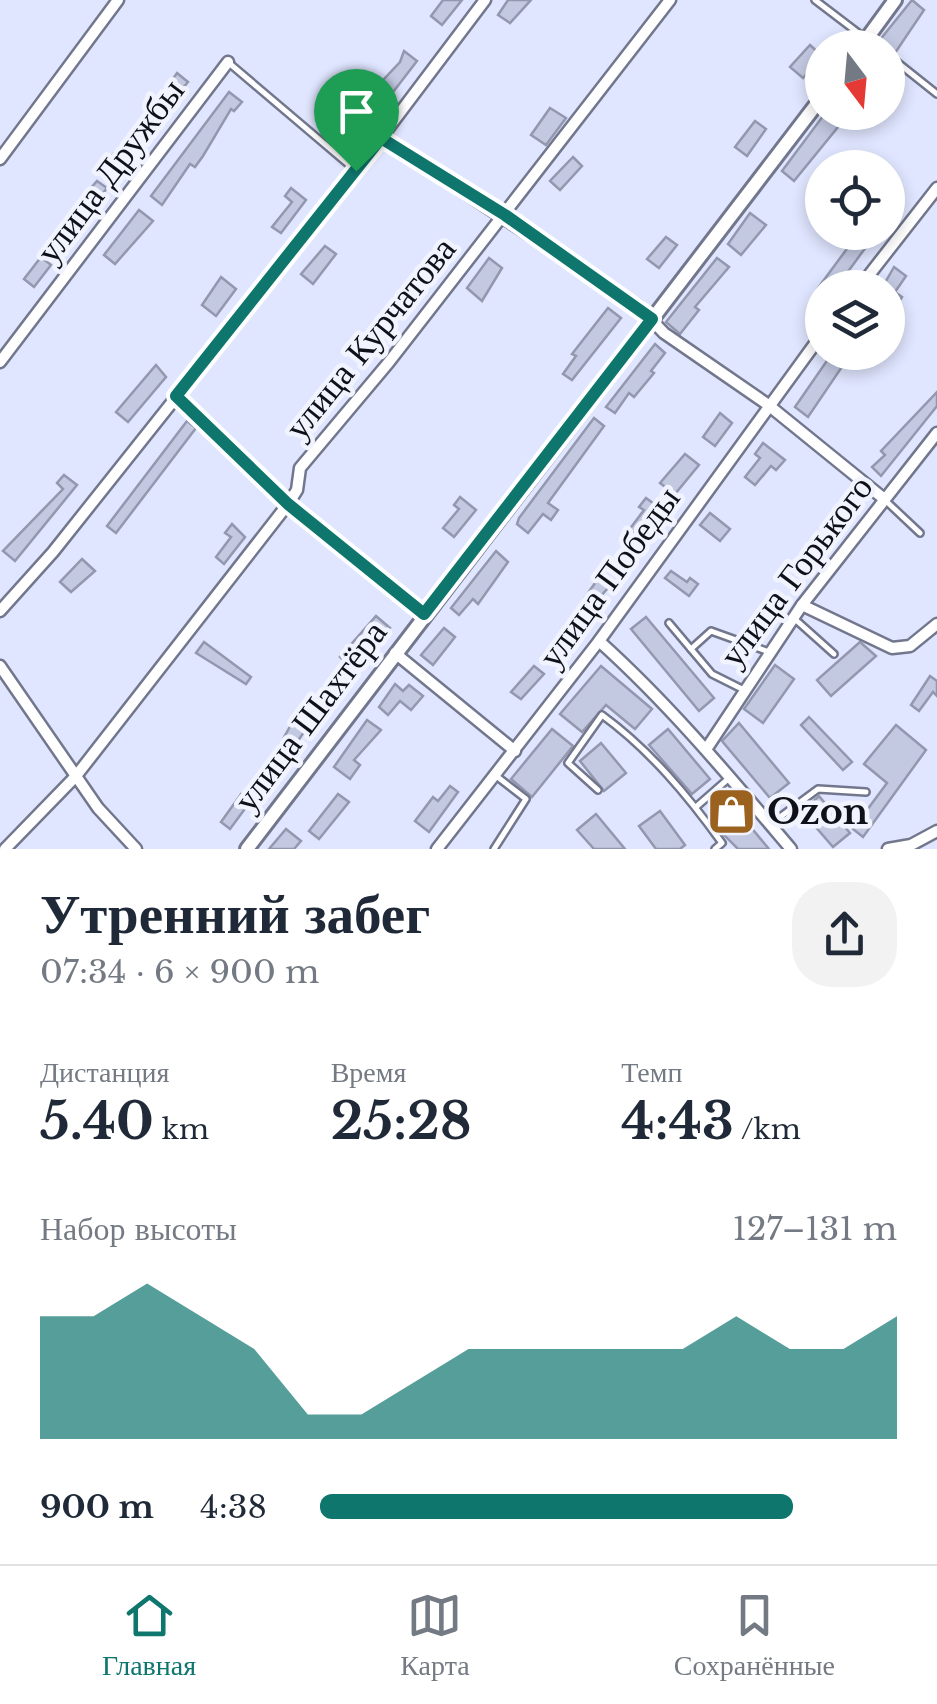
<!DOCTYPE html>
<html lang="ru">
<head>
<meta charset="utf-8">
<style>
  body { margin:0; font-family:"Libre Baskerville",serif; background:#f2f2f3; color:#1f2937; height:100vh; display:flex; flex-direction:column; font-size:38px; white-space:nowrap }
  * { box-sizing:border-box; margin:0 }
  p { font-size:32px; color:#747a83 }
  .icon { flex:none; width:55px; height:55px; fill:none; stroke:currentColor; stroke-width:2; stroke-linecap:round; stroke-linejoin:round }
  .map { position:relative; height:849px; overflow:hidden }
  .sheet { display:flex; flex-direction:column; background:#fff; flex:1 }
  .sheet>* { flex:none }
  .needle { width:65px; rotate:164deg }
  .controls { position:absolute; left:805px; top:30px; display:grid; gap:20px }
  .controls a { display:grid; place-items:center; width:100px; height:100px; border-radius:50%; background:#fff; box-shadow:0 5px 15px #0003; font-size:50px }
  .pin { position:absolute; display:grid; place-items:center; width:85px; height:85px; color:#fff; margin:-102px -42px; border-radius:50% 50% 50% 0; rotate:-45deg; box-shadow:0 0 10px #0007 }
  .pin .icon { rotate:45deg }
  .round { display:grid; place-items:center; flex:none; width:105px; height:105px; border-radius:40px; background:#f2f2f3 }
  .headline { display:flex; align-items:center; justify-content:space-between; height:170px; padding:0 40px }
  h1 { font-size:55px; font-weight:800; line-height:75px }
  .metrics { display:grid; grid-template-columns:repeat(3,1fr); gap:15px; height:170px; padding:10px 40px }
  .metrics div { display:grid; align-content:center }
  .metrics b { font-size:50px; font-weight:800 }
  .metrics small { font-size:28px; font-weight:400 }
  .metrics p { font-size:28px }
  .chart { height:280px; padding:20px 40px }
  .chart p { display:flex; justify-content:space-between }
  .chart svg { width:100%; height:180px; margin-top:10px; fill:#0f766e; opacity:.7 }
  ul { padding:0 40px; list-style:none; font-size:32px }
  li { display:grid; grid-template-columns:160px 120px 1fr; align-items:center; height:75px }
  li i { height:25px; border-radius:12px; background:#0f766e }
  .menu { display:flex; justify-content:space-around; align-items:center; height:140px; border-top:2px solid #e0e1e3; background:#fff; font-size:28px; color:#747a83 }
  .menu a { display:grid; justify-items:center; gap:5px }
  .menu .on { color:#0f766e }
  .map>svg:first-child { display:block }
  .building { fill:#c3c9e1; stroke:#9398af; stroke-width:2.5 }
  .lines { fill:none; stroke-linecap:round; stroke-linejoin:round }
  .service-casing { stroke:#72778d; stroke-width:10 }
  .minor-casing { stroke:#72778d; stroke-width:15 }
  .tertiary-casing { stroke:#72778d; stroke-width:18 }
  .service { stroke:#fff; stroke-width:5 }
  .minor { stroke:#fff; stroke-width:10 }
  .tertiary { stroke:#fff; stroke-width:12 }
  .route-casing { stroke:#fff; stroke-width:20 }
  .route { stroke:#0f766e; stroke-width:12 }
  .labels { text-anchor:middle; stroke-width:9; stroke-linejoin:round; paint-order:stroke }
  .street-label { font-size:35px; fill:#0f1119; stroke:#f1f4fe }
  .poi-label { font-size:35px; font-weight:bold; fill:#0f1119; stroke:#f1f4fe; text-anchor:start }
</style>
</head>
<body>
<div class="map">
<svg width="937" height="849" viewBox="0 0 937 849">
  <rect width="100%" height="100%" fill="#e0e6ff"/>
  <g class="building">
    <path d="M443 0H462L442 25 431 16Z"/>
    <path d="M508 0H531L510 23 498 15Z"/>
    <path d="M912 0 924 10 895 53 879 41Z"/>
    <path d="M810 45 822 56 803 78 790 67Z"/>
    <path d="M404 51 417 61 380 109 366 98 400 62Z"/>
    <path d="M177 73 188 82 163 112 155 105Z"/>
    <path d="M229 92 242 102 234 111 231 109 203 156 195 167 190 164 162 205 151 196Z"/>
    <path d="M550 108 566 118 546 145 531 135Z"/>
    <path d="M826 112 847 116 794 181 782 171Z"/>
    <path d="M755 121 766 129 747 156 735 147Z"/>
    <path d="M127 140 137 147 117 176 103 165Z"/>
    <path d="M573 157 582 166 560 190 550 181Z"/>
    <path d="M97 181 107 188 88 213 77 204Z"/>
    <path d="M291 188 306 200 281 233 272 227 292 202 285 196Z"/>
    <path d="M139 210 153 221 115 264 104 255Z"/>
    <path d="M750 213 766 225 741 255 728 244Z"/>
    <path d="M666 237 677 245 659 268 647 259Z"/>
    <path d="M851 237 866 247 836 288H818L849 246 846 244Z"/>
    <path d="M325 246 336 254 313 284 301 274Z"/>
    <path d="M41 257 51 265 34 287 24 279Z"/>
    <path d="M489 258 502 268 482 301 467 288Z"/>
    <path d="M717 258 729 267 695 307 699 310 680 334 666 322Z"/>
    <path d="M894 267 906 276 895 292 902 297 894 309 888 305V288H882Z"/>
    <path d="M221 277 236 289 216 316 202 305Z"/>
    <path d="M608 308 621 318 572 380 563 374 576 356 572 354Z"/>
    <path d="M655 344 665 353 651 371 654 373 634 397 629 393 615 413 606 407Z"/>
    <path d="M833 352H852L808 417 795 407Z"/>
    <path d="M156 365 166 377 128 422 116 412Z"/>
    <path d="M937 392V406L881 476 872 467 885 455 881 451Z"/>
    <path d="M720 413 732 423 715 446 703 437Z"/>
    <path d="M594 418 604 426 548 503 558 510 551 520 543 514 528 533 517 524 519 518Z"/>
    <path d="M187 421 196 428 116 533 107 526Z"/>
    <path d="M763 443 785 460 776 470 771 466 755 485 745 477 760 458 755 454Z"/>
    <path d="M685 454 699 465 675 494 660 483Z"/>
    <path d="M64 475 77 485 15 561 3 551 63 489 57 483Z"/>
    <path d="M460 497 476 510 454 537 443 528 459 509 454 505Z"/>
    <path d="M646 498 664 511 643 540 629 530 644 510 639 507Z"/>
    <path d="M710 513 730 529 720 541 700 525Z"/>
    <path d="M232 524 245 537 224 564 216 557 231 537 225 533Z"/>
    <path d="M496 551 508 562 478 604 473 599 459 615 451 608Z"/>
    <path d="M82 559 95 571 71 592 60 582Z"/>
    <path d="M671 571 687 582 690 578 698 584 689 596 665 578Z"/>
    <path d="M603 572 614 581 594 604 585 597Z"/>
    <path d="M770 601 779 609 757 633 748 625Z"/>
    <path d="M376 616 390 628 354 670 340 657Z"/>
    <path d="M646 617 714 698 699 711 631 629Z"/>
    <path d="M444 628 455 637 433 665 421 655Z"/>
    <path d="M204 642 251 677 246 684 196 653Z"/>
    <path d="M860 642 876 656 831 696 817 680Z"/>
    <path d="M775 665 794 679 763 723 744 709Z"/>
    <path d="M534 666 544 674 521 699 511 692Z"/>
    <path d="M601 666 652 709 635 729 606 705 582 732 560 714Z"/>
    <path d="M930 676 937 681V696L933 692 919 711 911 705Z"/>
    <path d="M395 684 403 691 409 685 423 696 411 710 400 701 388 715 379 707Z"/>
    <path d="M809 717 852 762 843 770 801 725Z"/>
    <path d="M367 720 381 730 354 760 360 765 350 779 334 767Z"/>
    <path d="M292 723 304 732 289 754 279 746Z"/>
    <path d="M739 723 789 783 770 798 722 741Z"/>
    <path d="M896 725 926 750 863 837 853 829 887 783 864 764Z"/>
    <path d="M552 729 573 746 532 797 511 779Z"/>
    <path d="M668 729 710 779 692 794 649 745Z"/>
    <path d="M601 743 626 773 604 791 580 761Z"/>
    <path d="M450 786 458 792 429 832 415 821 433 797 438 801Z"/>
    <path d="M241 794 250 802 230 829 221 822Z"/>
    <path d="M338 794 349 802 319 839 309 831Z"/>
    <path d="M819 796 850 833 833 847 802 811Z"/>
    <path d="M729 801 769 849H738L723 834 710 817Z"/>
    <path d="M660 811 685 845 680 849H656L639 826Z"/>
    <path d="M596 814 625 849H594L577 830Z"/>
    <path d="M286 829 301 841 294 849H269Z"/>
  </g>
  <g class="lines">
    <defs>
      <g id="service">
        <path d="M815 0 878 48"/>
        <path d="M888 55 937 94"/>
        <path d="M229 63 354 169"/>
        <path d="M886 501 920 533"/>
        <path d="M796 620 834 654"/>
        <path d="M669 623 712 674 742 689"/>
        <path d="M691 649 711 631 769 652"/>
        <path d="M598 790 568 763 602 715C650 750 688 796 722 843L715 849"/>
        <path d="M696 807 728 779"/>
        <path d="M772 823 818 789 866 792"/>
        <path d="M494 849 526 799 495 775"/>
      </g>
      <g id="minor">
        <path d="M381 138 638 306 664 333 767 404 883 498"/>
        <path d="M0 159 118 0"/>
        <path d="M859 288 937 188"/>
        <path d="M0 362 228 62"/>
        <path d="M176 396 288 504 424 614"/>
        <path d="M802 605 892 648 910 646 937 624"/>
        <path d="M0 611 53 552 356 171 485 0"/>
        <path d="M599 641C670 705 729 776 791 849"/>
        <path d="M395 653 515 751"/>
        <path d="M0 666 98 808 136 849"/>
        <path d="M707 748 802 605 937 433"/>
        <path d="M5 849 76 776 288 504 297 490 300 468 389 362 670 0"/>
        <path d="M437 849 599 641 822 334"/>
        <path d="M888 849 911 845 937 831"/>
      </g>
      <g id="tertiary">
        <path d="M860 48 895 0"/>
        <path d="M247 849 822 97"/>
      </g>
    </defs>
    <use href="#service" class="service-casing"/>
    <use href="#minor" class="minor-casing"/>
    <use href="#tertiary" class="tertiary-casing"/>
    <use href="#service" class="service"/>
    <use href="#minor" class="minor"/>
    <use href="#tertiary" class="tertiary"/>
  </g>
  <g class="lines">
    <defs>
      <path id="route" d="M381 138 505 215 652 319 424 614 288 504 176 396Z"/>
    </defs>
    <use href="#route" class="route-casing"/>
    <use href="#route" class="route"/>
  </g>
  <defs>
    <symbol id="shop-square" viewBox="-11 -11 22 22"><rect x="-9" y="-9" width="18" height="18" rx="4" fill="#9a611f" stroke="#f1f4fe"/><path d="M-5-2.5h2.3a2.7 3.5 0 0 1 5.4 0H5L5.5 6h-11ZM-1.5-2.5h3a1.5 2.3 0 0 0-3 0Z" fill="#fff"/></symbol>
  </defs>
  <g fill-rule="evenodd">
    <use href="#shop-square" x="704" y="784" width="55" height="55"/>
  </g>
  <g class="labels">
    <g class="street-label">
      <text transform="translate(110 171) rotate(-53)" y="12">улица Дружбы</text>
      <text transform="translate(370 338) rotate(-51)" y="12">улица Курчатова</text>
      <text transform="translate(796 571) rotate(-53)" y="12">улица Горького</text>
      <text transform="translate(609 577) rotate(-54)" y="12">улица Победы</text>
      <text transform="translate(310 716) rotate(-53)" y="12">улица Шахтёра</text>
    </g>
    <g class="poi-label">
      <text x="767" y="824">Ozon</text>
    </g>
  </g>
</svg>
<div class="controls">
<a><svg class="needle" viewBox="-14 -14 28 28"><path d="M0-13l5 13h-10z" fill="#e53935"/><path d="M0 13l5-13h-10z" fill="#747a83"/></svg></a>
<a><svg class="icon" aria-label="locate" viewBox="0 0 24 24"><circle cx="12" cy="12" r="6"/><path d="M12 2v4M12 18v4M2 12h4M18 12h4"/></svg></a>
<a><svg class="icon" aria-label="layers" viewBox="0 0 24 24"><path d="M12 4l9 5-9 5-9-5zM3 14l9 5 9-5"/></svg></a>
</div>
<div class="pin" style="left:356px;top:171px;background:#1e9e55"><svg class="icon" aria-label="arrive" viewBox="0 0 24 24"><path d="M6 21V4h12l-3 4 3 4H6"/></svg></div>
</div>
<section class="sheet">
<div class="headline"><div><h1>Утренний забег</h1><p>07:34 · 6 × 900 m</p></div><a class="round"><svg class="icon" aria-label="share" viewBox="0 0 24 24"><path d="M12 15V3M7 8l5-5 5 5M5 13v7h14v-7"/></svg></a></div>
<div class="metrics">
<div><p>Дистанция</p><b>5.40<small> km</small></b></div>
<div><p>Время</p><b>25:28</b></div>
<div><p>Темп</p><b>4:43<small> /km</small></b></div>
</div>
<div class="chart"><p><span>Набор высоты</span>127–131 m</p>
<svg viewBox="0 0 160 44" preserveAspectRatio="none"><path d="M0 44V14L10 14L20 6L30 14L40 22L50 38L60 38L70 30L80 22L90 22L100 22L110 22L120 22L130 14L140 22L150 22L160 14V44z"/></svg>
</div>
<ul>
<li><b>900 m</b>4:38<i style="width:82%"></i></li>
</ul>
</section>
<nav class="menu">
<a class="on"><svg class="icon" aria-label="home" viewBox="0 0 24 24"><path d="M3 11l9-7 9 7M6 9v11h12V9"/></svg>Главная</a>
<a><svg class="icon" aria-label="map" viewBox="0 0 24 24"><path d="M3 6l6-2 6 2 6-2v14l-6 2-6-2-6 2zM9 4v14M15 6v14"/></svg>Карта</a>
<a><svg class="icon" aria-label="saved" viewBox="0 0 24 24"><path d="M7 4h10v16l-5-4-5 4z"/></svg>Сохранённые</a>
</nav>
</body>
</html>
